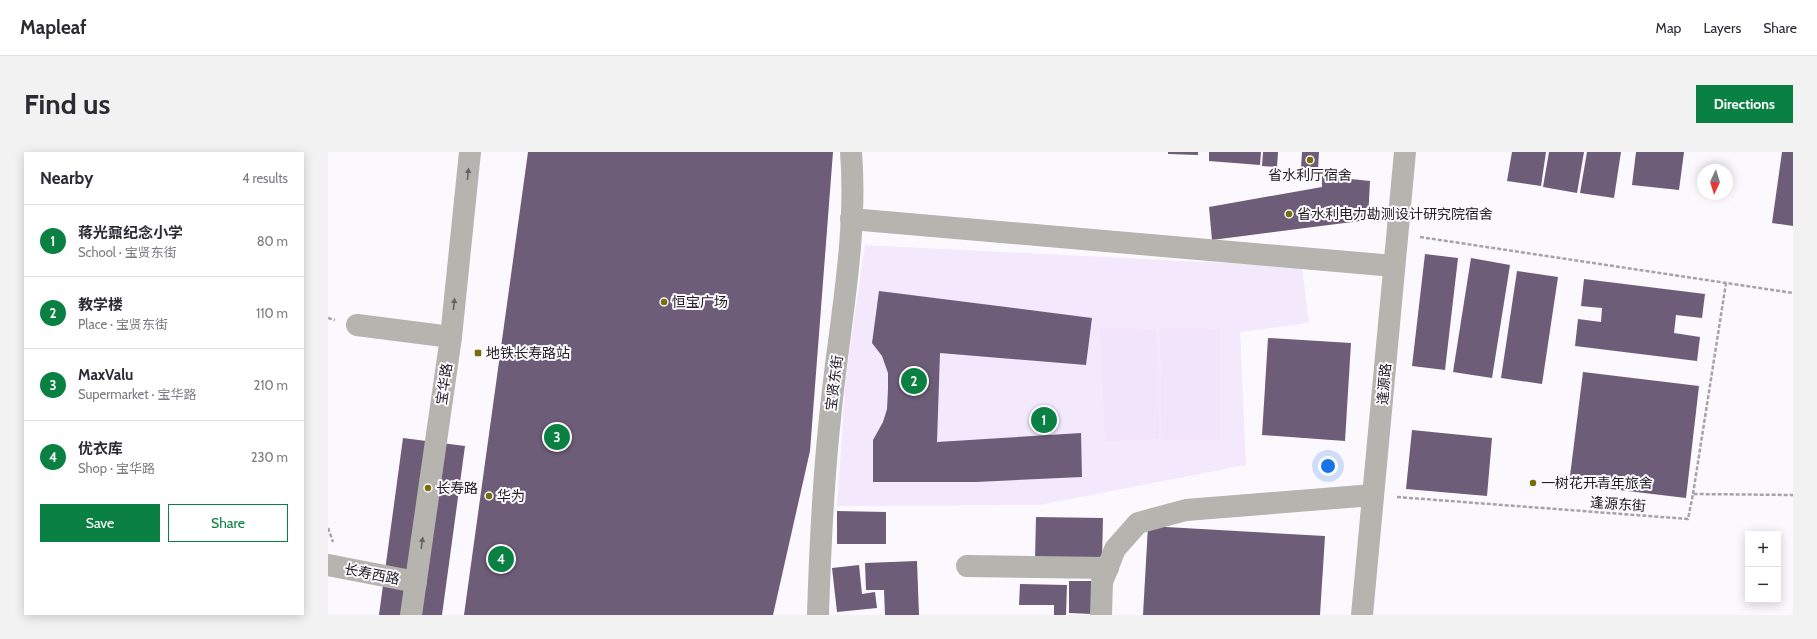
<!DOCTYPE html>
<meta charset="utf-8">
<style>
:root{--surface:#fff;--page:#f2f2f3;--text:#2b2b33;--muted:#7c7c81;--line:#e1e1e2;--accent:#0b8043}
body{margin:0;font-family:Cabin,"Noto Sans SC",sans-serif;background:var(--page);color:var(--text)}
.controls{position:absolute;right:12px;bottom:12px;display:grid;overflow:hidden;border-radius:0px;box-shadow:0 2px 10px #0003}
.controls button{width:36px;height:36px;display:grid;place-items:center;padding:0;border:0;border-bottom:1px solid var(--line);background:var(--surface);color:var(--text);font:20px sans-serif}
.compass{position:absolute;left:1369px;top:12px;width:36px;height:36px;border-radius:50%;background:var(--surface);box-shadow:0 2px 10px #0003;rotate:184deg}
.you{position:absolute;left:1000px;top:314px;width:14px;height:14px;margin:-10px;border:3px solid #fff;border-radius:50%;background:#1a73e8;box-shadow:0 0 0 6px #1a73e833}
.badge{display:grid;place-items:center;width:26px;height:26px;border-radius:50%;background:var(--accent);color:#fff;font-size:13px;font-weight:700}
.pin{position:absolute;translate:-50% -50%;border:2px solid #fff;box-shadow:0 1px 4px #0006}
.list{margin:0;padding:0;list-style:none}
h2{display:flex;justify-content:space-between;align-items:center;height:52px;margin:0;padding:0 16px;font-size:17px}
h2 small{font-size:13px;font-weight:400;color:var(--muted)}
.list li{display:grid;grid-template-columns:26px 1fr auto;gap:12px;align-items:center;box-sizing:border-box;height:72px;padding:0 16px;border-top:1px solid var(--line)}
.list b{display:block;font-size:15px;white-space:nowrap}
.list p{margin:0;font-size:13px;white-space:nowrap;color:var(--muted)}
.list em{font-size:13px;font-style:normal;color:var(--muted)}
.actions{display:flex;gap:8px;padding:12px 16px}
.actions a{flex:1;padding:9px 0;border:1px solid var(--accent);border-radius:0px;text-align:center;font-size:14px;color:var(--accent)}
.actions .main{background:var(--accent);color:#fff}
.map{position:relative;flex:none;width:1465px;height:463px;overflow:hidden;border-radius:0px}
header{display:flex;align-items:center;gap:24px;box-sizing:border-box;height:56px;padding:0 20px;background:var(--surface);border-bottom:1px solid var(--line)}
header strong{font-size:19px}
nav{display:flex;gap:22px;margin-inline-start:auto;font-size:14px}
.intro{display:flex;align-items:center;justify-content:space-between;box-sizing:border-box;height:96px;padding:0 24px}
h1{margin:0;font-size:28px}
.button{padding:10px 18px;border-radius:0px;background:var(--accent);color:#fff;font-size:14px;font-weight:700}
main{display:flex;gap:24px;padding:0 24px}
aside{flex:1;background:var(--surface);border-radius:0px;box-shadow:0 2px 10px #0003}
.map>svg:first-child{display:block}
.built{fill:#f3e8fc}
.green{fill:#f1e4fb}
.building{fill:#6e5d79}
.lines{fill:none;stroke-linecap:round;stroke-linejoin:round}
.path{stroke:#a6a3a8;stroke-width:2.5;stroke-dasharray:4 2;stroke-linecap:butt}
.minor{stroke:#b5b4ae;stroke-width:22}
.oneway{fill:#656363}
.poi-dot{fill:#766e0d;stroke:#fcf9fe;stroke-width:1.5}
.labels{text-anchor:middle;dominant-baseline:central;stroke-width:4;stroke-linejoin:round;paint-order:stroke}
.poi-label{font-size:14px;fill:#232025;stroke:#fcf9fe;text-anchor:start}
.street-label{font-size:14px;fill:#232025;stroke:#fcf9fe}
</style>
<header>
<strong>Mapleaf</strong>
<nav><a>Map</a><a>Layers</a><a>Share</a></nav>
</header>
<div class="intro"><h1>Find us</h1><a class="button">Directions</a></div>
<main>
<aside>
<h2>Nearby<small>4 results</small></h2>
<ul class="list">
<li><span class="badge">1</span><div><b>蒋光鼐纪念小学</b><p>School · 宝贤东街</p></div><em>80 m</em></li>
<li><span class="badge">2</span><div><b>教学楼</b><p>Place · 宝贤东街</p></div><em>110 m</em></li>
<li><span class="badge">3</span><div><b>MaxValu</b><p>Supermarket · 宝华路</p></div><em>210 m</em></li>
<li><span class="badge">4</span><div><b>优衣库</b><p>Shop · 宝华路</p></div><em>230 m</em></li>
</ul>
<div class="actions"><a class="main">Save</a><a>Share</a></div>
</aside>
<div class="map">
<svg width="1465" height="463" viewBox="0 0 1465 463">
<rect width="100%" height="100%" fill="#fcf9fe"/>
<polygon class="built" points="537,93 974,115 981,171 912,180 918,313 711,353 509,354 518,223"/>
<g class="green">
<polygon points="772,176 828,177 831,287 777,289"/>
<polygon points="832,176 892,177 892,288 834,288"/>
</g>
<g class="building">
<polygon points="200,0 505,0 482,299 445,463 136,463"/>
<polygon points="840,0 870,0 870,3 840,2"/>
<polygon points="881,0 933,0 932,13 881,9"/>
<polygon points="935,0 950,0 949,15 934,14"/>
<polygon points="974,0 991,0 990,17 973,16"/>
<polygon points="1184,0 1218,0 1213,34 1179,29"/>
<polygon points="1221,0 1256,0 1249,41 1215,35"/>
<polygon points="1259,0 1293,0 1286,46 1252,41"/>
<polygon points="1308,0 1356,0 1351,38 1304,33"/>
<polygon points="1454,0 1465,0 1465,74 1444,71"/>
<polygon points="994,24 1042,29 1040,68 884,88 881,55 994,35"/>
<polygon points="1097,102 1130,106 1117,218 1084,214"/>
<polygon points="1143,106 1182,113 1164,226 1125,220"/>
<polygon points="1189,119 1230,125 1214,232 1173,226"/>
<polygon points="1256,127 1377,142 1374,166 1348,163 1346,181 1372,185 1369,209 1247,194 1250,167 1273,170 1274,156 1253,154"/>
<polygon points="551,139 764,166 758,213 612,201 609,290 753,281 754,325 648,330 545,330 545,288 555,270 559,257 560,237 560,221 554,204 544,191"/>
<polygon points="940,186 1023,191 1017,289 934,283"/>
<polygon points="1255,220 1371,234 1358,346 1241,332"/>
<polygon points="1084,278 1164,286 1159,344 1078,337"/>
<polygon points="75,286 137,294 114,463 51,463"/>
<polygon points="509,359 558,360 558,392 509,392"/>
<polygon points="708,365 775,366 774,409 707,407"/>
<polygon points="820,374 997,384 992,463 815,463"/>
<polygon points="589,409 591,463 557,463 556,438 538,438 537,411"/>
<polygon points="531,413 534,442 547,440 549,456 509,460 504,416"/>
<polygon points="741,429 764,429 764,462 741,461"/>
<polygon points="692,432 739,433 738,463 726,463 726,453 691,453"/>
</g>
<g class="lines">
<g class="path">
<polyline points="1092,85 1465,141"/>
<polyline points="0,166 7,168"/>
<polyline points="1365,342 1398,131"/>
<polyline points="1069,345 1360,367 1365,342 1465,343"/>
<polyline points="0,376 5,390"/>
</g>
<g class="minor">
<polyline points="523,67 1066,114"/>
<polyline points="29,173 123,185"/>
<polyline points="0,413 88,430"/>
<polyline points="639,414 780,416"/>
<polyline points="83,463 123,185 142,0"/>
<path d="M490,463C492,397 495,331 502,266C510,179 530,88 523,0"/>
<polyline points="773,463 774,430 787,397 810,371 858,358 1045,343"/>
<polyline points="1034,463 1077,0"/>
</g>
</g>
<defs><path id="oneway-solid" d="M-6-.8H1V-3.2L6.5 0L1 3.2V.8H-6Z"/></defs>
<g class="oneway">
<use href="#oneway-solid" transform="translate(140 22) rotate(-84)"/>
<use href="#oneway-solid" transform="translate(126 152) rotate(-84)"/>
<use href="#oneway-solid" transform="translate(94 391) rotate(-82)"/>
</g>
<g class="poi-dot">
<circle cx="982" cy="8" r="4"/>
<circle cx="961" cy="62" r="4"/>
<circle cx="336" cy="150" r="4"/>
<rect x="146" y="197" width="8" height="8" rx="2"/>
<circle cx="1205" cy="331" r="4"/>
<circle cx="100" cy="336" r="4"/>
<circle cx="161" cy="344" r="4"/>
</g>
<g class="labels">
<g class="poi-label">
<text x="982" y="23" text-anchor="middle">省水利厅宿舍</text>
<text x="969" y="62">省水利电力勘测设计研究院宿舍</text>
<text x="344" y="150">恒宝广场</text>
<text x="158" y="201">地铁长寿路站</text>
<text x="1213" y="331">一树花开青年旅舍</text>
<text x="108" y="336">长寿路</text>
<text x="169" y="344">华为</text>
</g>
<g class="street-label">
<text transform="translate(506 231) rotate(-83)">宝贤东街</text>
<text transform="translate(116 232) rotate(-82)">宝华路</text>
<text transform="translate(1056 232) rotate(-85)">逢源路</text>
<text transform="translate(1290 352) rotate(4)">逢源东街</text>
<text transform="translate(44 422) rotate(11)">长寿西路</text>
</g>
</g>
</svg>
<div class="controls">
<button>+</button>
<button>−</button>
</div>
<svg class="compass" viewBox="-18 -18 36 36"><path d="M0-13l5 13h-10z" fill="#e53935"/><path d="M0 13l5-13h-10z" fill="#7c7c81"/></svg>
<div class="you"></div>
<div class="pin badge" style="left:716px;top:268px">1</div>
<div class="pin badge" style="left:586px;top:229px">2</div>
<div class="pin badge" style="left:229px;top:285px">3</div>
<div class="pin badge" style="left:173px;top:407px">4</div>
</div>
</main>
